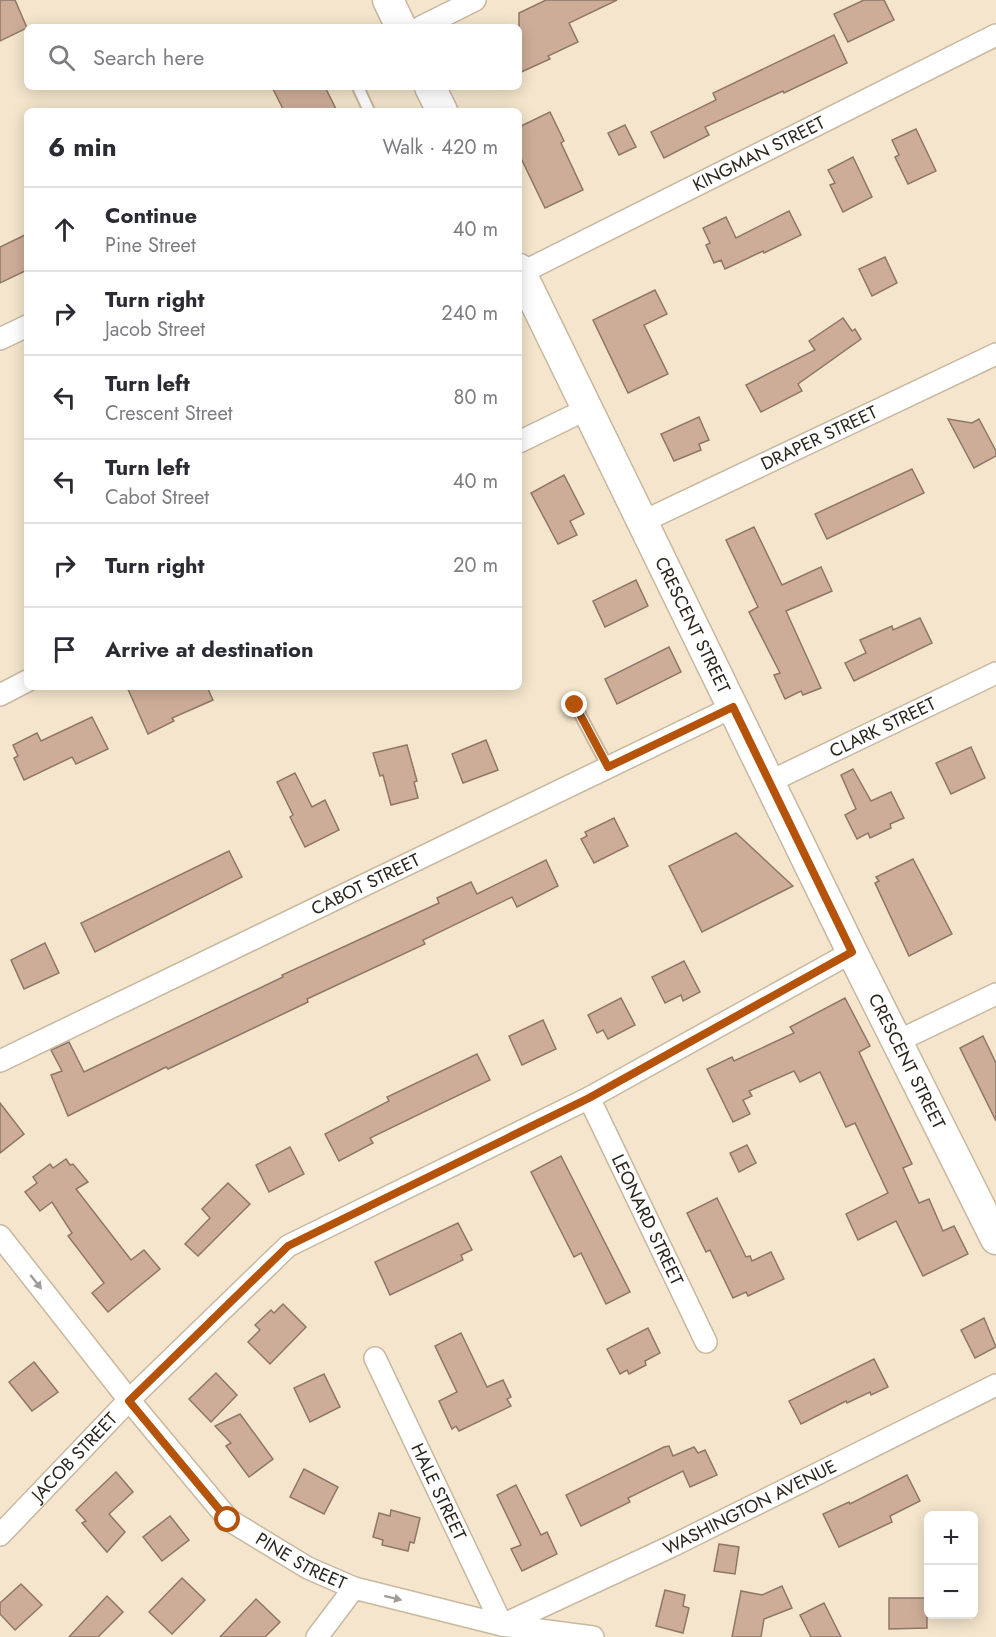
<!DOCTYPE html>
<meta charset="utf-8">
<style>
:root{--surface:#fff;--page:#f7f7f7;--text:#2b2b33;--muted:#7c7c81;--line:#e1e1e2}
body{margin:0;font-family:Jost,sans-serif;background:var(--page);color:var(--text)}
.controls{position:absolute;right:18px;bottom:18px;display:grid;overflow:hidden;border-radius:9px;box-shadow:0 3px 15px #0003}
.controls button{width:54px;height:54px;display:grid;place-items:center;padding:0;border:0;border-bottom:2px solid var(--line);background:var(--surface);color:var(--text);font:30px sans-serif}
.stop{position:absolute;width:18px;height:18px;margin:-14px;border:4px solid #b45309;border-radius:50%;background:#fff}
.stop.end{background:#b45309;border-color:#fff;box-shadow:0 2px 6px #0008}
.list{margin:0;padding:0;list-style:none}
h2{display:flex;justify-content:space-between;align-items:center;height:78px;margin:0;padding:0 24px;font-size:26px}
h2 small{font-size:20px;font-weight:400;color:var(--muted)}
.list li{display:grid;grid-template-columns:39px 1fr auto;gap:18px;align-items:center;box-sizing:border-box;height:84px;padding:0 24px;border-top:2px solid var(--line)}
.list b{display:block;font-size:22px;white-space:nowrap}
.list p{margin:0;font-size:20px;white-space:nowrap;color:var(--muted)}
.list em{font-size:20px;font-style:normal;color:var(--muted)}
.icon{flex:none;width:33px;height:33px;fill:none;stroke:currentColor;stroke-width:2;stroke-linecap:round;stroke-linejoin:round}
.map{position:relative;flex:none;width:996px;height:1637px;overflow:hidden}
.search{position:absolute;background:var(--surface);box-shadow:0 3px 15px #0003;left:24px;top:24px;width:498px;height:66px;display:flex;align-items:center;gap:15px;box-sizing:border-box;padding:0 21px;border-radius:9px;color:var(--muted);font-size:22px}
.panel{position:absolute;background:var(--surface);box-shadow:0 3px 15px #0003;left:24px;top:108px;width:498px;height:582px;border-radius:9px}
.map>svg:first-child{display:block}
.building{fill:#cead98;stroke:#8e7768;stroke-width:1.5}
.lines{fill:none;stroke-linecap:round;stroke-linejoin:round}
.service-casing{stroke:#c7b8a0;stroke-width:14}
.minor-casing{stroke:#c7b8a0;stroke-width:24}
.secondary-casing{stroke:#c7b8a0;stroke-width:33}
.service{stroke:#fff;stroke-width:10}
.minor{stroke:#fff;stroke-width:21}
.secondary{stroke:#fff;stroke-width:30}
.oneway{fill:#a09d99}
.route{stroke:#b45309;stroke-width:8}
.labels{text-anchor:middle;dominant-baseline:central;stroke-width:5;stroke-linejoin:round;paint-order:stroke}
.street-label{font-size:18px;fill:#2b251c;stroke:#fff}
</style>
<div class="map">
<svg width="996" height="1637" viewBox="0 0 996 1637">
<rect width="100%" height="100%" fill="#f4e5cc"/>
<g class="building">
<polygon points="0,0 15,0 27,28 0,41"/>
<polygon points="546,0 617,0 569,23 578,42 548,56 550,59 519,73 519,13"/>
<polygon points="864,0 884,0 894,20 848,42 834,14"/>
<polygon points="834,35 847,63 784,93 783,91 705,127 709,135 664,158 651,132 716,100 713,93"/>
<polygon points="272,87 325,87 337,111 284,111"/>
<polygon points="550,112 564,141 561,143 583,190 545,208 519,154 519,127"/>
<polygon points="625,125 636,147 619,155 608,133"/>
<polygon points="916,129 936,171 908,184 895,157 899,155 892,140"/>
<polygon points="853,157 872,197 843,212 830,185 835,183 828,170"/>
<polygon points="789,211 801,235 764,253 763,251 725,269 721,260 714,263 706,245 710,243 703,228 726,217 736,238"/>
<polygon points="27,234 27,270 0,283 0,247"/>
<polygon points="885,257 897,283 872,296 859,269"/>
<polygon points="655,290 667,314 644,325 668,374 628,393 593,320"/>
<polygon points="843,318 852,331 855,329 861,339 798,384 802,391 761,412 746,385 815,350 809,341"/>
<polygon points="699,417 709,440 699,444 701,450 674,461 661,434"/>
<polygon points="948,419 972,423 979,419 996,451 996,456 974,468"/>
<polygon points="912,469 924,493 827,539 815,514"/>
<polygon points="564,475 584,514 570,521 577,535 558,544 531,493"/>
<polygon points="754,527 782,585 821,567 832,591 786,611 821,688 803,695 801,691 785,699 774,675 780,673 749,612 758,607 726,540"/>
<polygon points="636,580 648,606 605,627 593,601"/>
<polygon points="920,618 932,643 854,681 845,663 866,653 860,640 892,626 893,630"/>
<polygon points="669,647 681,672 617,704 605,679"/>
<polygon points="127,687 207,687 213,700 172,718 174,721 148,734"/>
<polygon points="92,717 108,749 76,764 72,757 24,780 14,758 18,756 13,745 37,733 41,741"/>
<polygon points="486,740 498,770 463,783 452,754"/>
<polygon points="407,745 417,781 414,782 418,798 391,805 383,775 380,776 373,753"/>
<polygon points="971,747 985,778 951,794 936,763"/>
<polygon points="853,769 871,801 891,792 904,818 890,824 891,828 870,838 868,833 857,839 845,815 856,809 841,775"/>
<polygon points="295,773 312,807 325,800 339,830 305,847 290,817 293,815 277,782"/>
<polygon points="614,818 628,846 594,863 581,839 587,836 585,832"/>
<polygon points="736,833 793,886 702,932 669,866"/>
<polygon points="229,851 242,877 95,952 81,923"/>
<polygon points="913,859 952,934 909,956 875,883 879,881 876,877"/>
<polygon points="546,860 558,886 517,907 512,897 423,940 425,944 307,999 308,1002 168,1069 166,1067 68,1116 51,1075 62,1071 51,1050 69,1042 84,1072 283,977 282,975 439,903 437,898 471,882 477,894"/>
<polygon points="45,943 59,973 24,989 11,960"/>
<polygon points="684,961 700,992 683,1001 681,995 665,1003 652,977"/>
<polygon points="621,998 635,1025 608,1039 603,1030 597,1033 588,1015"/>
<polygon points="845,998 870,1046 859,1052 912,1164 903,1168 919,1203 929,1199 943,1231 954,1226 968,1254 923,1276 896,1221 858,1240 846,1214 888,1193 855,1123 846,1127 820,1072 800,1082 794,1071 749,1091 752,1096 743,1100 750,1114 733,1122 707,1069 732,1057 734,1061 794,1033 790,1027"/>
<polygon points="543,1020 556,1049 522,1065 509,1036"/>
<polygon points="983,1036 996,1063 996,1121 960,1048"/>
<polygon points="477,1054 490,1080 370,1138 373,1143 339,1161 325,1134 389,1101 387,1097"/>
<polygon points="0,1103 24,1134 0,1153"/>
<polygon points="747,1145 756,1163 739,1172 730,1153"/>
<polygon points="290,1147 304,1174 269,1192 256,1165"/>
<polygon points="561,1156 630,1292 606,1304 581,1253 574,1257 531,1172"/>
<polygon points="66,1159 70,1165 73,1164 88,1182 76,1189 131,1260 144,1250 160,1269 108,1312 92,1293 104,1283 68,1236 72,1233 52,1202 40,1211 25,1192 37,1183 33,1177 50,1164 53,1168"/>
<polygon points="228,1183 250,1204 198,1256 185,1244 210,1218 202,1209"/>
<polygon points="717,1198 746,1257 750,1256 752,1261 771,1252 784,1279 748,1296 746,1292 733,1298 710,1250 706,1252 687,1213"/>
<polygon points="458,1223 472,1250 461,1255 463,1260 390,1295 375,1262"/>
<polygon points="283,1304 306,1327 270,1364 248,1342 260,1330 255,1325 271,1310 274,1313"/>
<polygon points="984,1318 996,1347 975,1358 961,1330"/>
<polygon points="648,1328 660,1353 645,1361 646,1365 629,1374 627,1370 620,1374 607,1349"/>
<polygon points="461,1333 487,1387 503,1380 511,1397 507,1399 511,1406 459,1431 456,1426 452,1429 439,1401 457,1392 435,1346"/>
<polygon points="874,1359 888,1387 871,1395 870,1392 847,1403 846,1401 801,1424 789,1401"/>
<polygon points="34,1362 58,1392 32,1411 9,1382"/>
<polygon points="216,1373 237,1395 211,1422 189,1399"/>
<polygon points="324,1374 340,1407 310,1422 294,1388"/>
<polygon points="240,1414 273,1459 249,1477 226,1446 231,1443 215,1426"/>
<polygon points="669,1446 673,1456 694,1447 698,1453 705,1450 717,1475 690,1487 683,1471 628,1498 630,1502 581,1526 566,1495 664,1447"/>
<polygon points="304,1469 338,1487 324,1514 290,1497"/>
<polygon points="116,1472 133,1492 109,1514 125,1532 107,1552 82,1523 86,1521 76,1510"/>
<polygon points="907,1475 920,1501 890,1516 892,1522 839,1547 823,1514 849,1502 850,1504"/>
<polygon points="516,1485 541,1535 547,1532 557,1554 522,1571 511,1549 521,1545 497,1495"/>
<polygon points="391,1510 420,1518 414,1543 410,1542 408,1551 382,1545 383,1540 373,1537 379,1513 390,1516"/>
<polygon points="170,1516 189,1540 162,1561 143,1537"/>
<polygon points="719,1544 739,1547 735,1574 714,1571"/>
<polygon points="182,1578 205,1600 172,1634 149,1612"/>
<polygon points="21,1584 42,1605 15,1630 0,1614 0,1603"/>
<polygon points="782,1586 792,1608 764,1619 761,1637 732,1637 741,1591 762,1595"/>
<polygon points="665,1590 685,1595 683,1606 689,1608 683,1633 656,1626"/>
<polygon points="107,1596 123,1612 98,1637 69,1637"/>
<polygon points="889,1598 927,1598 927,1628 889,1629"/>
<polygon points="256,1599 280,1622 265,1637 220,1637"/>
<polygon points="824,1603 841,1637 811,1637 800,1615"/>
</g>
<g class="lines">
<defs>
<g id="service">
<polyline points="358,87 369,111"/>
<polyline points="575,705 608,767"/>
</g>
<g id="minor">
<polyline points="421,27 475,0"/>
<path id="s1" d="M521,273L996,35"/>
<polyline points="0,339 27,326"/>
<polyline points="519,442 587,409"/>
<path id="s2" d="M642,522L996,354"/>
<polyline points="0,695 27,681"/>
<path id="s3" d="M769,782L996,673"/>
<polyline points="896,1042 996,994"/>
<path id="s4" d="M0,1061L733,707"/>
<path id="s5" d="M589,1098L706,1342"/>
<path id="s6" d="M0,1236L129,1400L229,1520L308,1568L354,1588L502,1625L593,1637"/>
<path id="s7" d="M375,1358L502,1625L672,1546L996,1385"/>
<path id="s8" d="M0,1535L129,1400L288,1246L589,1098L852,952"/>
<polyline points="317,1637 354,1588"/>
</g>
<g id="secondary">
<polyline points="388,0 401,27"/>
<polyline points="430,87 442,111"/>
<path id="s9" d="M519,269L852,952L996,1239"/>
</g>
</defs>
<use href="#service" class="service-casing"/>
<use href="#minor" class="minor-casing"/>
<use href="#secondary" class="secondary-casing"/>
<use href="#service" class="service"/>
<use href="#minor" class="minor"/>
<use href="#secondary" class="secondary"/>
</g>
<defs><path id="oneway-solid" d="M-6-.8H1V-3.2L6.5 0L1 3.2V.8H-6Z" transform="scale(1.5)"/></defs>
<g class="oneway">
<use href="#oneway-solid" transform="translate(36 1282) rotate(52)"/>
<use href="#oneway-solid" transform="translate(393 1598) rotate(14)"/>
</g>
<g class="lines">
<polyline class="route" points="228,1520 129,1401 288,1246 589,1098 852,952 733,707 608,767 575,705"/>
</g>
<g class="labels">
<g class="street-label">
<text stroke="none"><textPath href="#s1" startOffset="266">KINGMAN STREET</textPath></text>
<text stroke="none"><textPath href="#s2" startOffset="196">DRAPER STREET</textPath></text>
<text stroke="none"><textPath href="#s9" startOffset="396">CRESCENT STREET</textPath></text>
<text stroke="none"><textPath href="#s3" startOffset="126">CLARK STREET</textPath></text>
<text stroke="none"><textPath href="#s4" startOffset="406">CABOT STREET</textPath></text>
<text stroke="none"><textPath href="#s9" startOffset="882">CRESCENT STREET</textPath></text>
<text stroke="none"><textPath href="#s5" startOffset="135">LEONARD STREET</textPath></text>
<text stroke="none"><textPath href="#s8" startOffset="108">JACOB STREET</textPath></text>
<text stroke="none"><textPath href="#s7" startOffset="148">HALE STREET</textPath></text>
<text stroke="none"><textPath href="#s7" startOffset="570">WASHINGTON AVENUE</textPath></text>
<text stroke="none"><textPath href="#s6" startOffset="448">PINE STREET</textPath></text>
</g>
</g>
</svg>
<div class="controls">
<button>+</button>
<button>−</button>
</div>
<div class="stop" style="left:228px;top:1520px"></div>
<div class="stop end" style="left:575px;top:705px"></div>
<div class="search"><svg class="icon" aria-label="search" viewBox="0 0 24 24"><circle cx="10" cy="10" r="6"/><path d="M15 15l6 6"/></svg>Search here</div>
<section class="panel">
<h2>6 min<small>Walk · 420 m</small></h2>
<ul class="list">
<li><svg class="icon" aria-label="ahead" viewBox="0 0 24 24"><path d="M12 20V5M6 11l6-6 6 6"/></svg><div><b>Continue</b><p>Pine Street</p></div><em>40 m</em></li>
<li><svg class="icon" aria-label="right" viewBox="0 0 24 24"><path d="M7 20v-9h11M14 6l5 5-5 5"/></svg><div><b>Turn right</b><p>Jacob Street</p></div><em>240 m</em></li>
<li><svg class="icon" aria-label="left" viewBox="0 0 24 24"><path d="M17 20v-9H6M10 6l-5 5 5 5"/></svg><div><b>Turn left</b><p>Crescent Street</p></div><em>80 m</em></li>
<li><svg class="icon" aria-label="left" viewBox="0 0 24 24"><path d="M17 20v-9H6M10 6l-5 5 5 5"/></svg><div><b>Turn left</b><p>Cabot Street</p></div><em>40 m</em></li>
<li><svg class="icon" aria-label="right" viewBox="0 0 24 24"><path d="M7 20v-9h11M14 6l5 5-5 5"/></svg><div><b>Turn right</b></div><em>20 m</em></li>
<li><svg class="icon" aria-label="arrive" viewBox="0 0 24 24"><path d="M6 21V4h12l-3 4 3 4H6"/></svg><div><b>Arrive at destination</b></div></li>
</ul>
</section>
</div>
